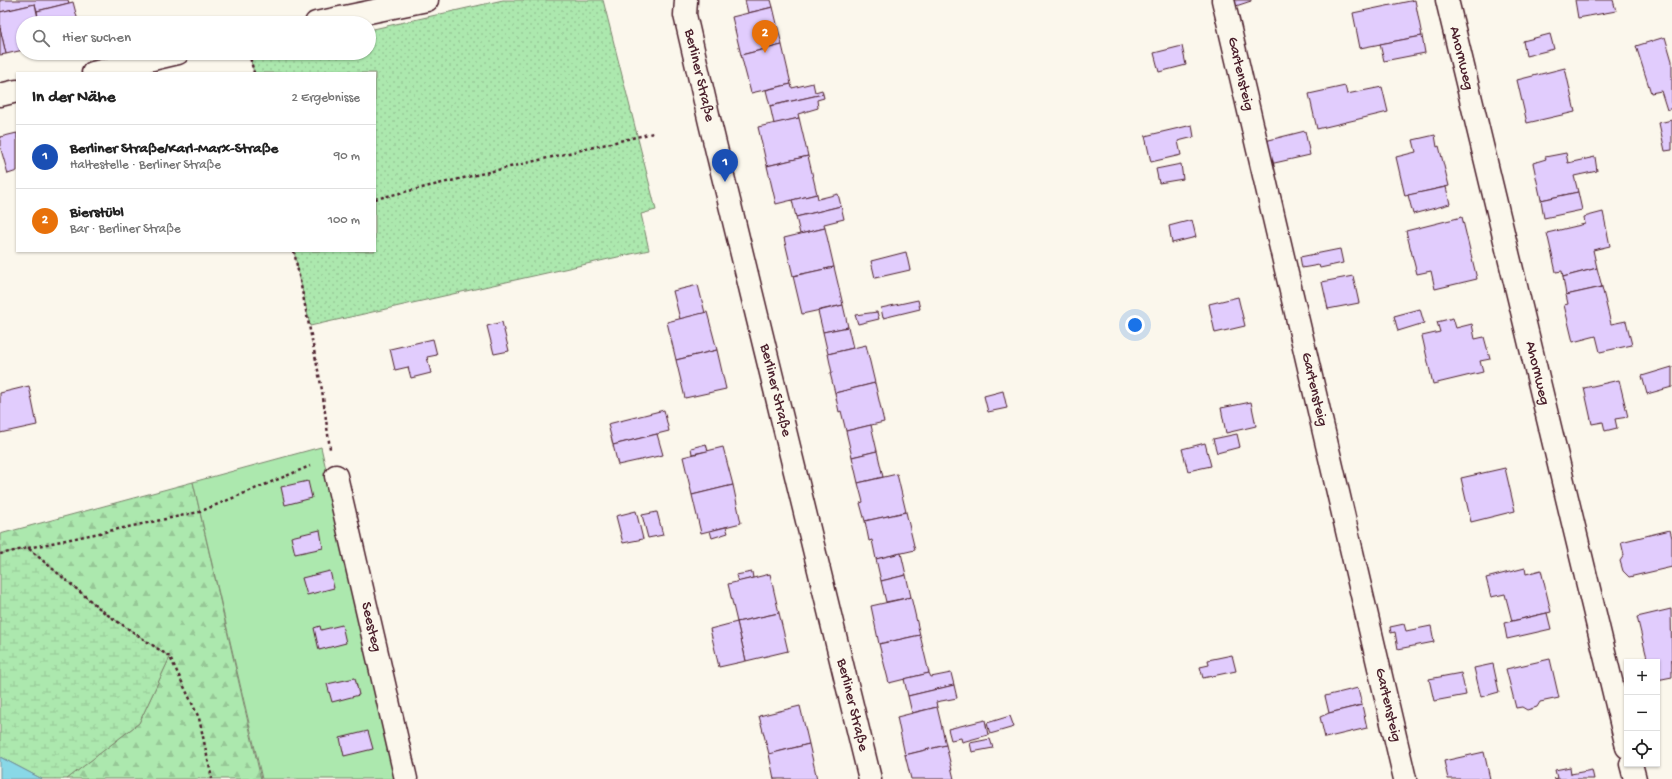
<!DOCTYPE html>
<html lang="de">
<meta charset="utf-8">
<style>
:root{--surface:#fff;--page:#f2f2f2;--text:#222;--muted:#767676;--line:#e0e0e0;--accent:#1f6fb2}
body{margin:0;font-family:"Gochi Hand",sans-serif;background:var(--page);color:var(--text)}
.controls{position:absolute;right:12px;bottom:12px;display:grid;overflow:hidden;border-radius:0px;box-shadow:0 1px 3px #0004}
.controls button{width:36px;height:36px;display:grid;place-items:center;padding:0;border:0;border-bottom:1px solid var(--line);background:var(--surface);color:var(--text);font:20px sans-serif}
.you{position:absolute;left:1135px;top:325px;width:14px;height:14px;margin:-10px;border:3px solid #fff;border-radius:50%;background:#1a73e8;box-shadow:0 0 0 6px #1a73e833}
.badge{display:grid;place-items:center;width:26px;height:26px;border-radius:50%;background:var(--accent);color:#fff;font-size:13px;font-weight:700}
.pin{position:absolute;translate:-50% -33px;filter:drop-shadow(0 1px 2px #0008)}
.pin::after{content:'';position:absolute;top:21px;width:14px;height:12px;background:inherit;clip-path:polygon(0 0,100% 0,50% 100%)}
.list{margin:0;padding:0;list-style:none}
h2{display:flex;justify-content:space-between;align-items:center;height:52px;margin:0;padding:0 16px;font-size:17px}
h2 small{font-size:13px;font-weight:400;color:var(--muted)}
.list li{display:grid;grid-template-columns:26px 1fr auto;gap:12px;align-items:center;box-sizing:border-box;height:64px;padding:0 16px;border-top:1px solid var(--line)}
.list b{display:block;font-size:15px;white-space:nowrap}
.list p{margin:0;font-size:13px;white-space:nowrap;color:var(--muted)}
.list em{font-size:13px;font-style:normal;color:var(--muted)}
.icon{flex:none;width:22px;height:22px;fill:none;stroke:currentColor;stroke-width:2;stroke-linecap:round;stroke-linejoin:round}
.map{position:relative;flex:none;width:1672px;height:779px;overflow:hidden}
.search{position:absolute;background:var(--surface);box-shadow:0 1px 3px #0004;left:16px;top:16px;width:360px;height:44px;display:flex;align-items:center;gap:10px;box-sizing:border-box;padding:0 14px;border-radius:22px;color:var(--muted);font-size:15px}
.panel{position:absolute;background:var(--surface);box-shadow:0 1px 3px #0004;left:16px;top:72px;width:360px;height:180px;border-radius:0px}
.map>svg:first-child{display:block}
.grass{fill:url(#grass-dots);stroke:#7b846c}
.forest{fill:url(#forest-firs);stroke:#7b846c}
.wetland{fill:url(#wetland-marsh);stroke:#7b846c}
.park{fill:#ace8ae;stroke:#7b846c}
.water{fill:#89d8e7;stroke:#708e9c}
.building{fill:#e1ccfd;stroke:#4a1f2b}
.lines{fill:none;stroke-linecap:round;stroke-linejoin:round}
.minor-casing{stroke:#4a1f2b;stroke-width:25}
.path{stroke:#4a1f2b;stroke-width:2.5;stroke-dasharray:3 3;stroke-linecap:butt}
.minor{stroke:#fbf7ec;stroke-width:22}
.labels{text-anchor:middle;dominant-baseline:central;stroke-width:3;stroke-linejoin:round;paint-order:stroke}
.street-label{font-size:15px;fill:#4a1f2b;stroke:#fbf7ec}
</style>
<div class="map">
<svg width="1672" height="779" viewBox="0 0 1672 779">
<defs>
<pattern id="grass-dots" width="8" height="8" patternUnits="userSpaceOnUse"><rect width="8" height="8" fill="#ace8ae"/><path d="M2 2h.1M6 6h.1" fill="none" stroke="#96c796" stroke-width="1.8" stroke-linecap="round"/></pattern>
<pattern id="forest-firs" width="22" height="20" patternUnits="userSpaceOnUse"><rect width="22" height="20" fill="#ace8ae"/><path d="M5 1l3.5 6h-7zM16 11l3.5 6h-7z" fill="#96c796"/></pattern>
<pattern id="wetland-marsh" width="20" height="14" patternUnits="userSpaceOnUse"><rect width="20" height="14" fill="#ace8ae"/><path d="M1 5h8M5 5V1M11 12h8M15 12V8" fill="none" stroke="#96c796"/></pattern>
</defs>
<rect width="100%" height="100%" fill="#fbf7ec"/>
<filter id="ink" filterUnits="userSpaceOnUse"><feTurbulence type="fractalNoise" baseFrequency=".025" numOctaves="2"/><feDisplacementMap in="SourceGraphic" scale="8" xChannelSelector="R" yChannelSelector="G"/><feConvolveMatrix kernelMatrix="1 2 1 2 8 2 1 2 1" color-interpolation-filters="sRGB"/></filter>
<g filter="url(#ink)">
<polygon class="grass" points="503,0 603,0 656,210 641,214 649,250 310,326 294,251 375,251 375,73 254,73 250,57 267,53 369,53 369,30"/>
<polygon class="forest" points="193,482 261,779 67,779 139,723 170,657 105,613 0,554 0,534"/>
<polygon class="wetland" points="28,548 105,613 170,657 139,723 67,779 42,779 0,757 0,554"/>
<polygon class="park" points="321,447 395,779 262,779 193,482"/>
<polygon class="water" points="0,757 42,779 0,779"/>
<g class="building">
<polygon points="0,0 68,0 69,3 37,11 35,4 0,12"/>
<polygon points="745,0 771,0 773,7 748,13"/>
<polygon points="1234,0 1251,0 1251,1 1236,6"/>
<polygon points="1415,0 1422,36 1360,48 1353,13"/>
<polygon points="1575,0 1613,0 1616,11 1578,18"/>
<polygon points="73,2 78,21 68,23 39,23 37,11"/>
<polygon points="35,4 39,23 23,23 23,50 6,54 0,28 0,12"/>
<polygon points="773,7 782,45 741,55 732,17"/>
<polygon points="0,28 6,54 0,55"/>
<polygon points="1550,34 1554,49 1526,56 1523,41"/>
<polygon points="1422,36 1425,53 1384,61 1380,44"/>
<polygon points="1665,37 1672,61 1672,108 1667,110 1661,91 1651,93 1636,46"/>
<polygon points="782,45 791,84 751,93 741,55"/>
<polygon points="1182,46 1186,65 1159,72 1154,53"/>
<polygon points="1565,68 1575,112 1527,123 1517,80"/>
<polygon points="813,83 815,92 822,90 823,94 770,106 766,90 791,84 792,88"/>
<polygon points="1345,86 1347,94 1382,87 1388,112 1317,129 1309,94"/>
<polygon points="823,94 824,98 817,100 818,108 798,114 799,118 774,124 770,106"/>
<polygon points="799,118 808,156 767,166 758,127"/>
<polygon points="1672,120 1672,150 1665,151 1659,123"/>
<polygon points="1192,125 1194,137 1178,141 1181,155 1151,162 1145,136"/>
<polygon points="1305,131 1310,155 1270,164 1265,141"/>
<polygon points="17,133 17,171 8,174 0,146 0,137"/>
<polygon points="1435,135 1437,147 1439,146 1449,186 1405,196 1396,157 1416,152 1413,140"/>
<polygon points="1566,153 1568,163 1595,157 1597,171 1574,176 1578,192 1541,200 1533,163 1546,159 1545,157"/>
<polygon points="808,156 817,194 776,204 767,166"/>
<polygon points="1181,164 1183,179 1159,183 1156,169"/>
<polygon points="1446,187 1450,204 1413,214 1408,195"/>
<polygon points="1578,192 1582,210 1544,218 1541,200"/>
<polygon points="817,194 818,199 838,194 841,206 796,217 792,200"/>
<polygon points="841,206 844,219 824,224 825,228 800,234 796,217"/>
<polygon points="1603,212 1610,246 1593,250 1597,268 1563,277 1562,271 1556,272 1547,233 1585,224 1584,217"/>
<polygon points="1462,217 1477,279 1435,289 1431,271 1417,274 1406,231"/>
<polygon points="1192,220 1196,237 1172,243 1169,226"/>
<polygon points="825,228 834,267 793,276 784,238"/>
<polygon points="1340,249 1343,263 1320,268 1319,265 1302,268 1300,257"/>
<polygon points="906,252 910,270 875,278 871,261"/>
<polygon points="834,267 843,305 802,314 793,276"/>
<polygon points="1597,268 1602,287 1566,295 1563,277"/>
<polygon points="1353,276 1359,303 1328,309 1322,282"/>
<polygon points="698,285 705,313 680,319 673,291"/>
<polygon points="1602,287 1611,324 1626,321 1632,345 1600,352 1596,336 1573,342 1564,305 1568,304 1566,295"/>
<polygon points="1238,297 1245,326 1215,333 1209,304"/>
<polygon points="918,300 920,309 883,318 881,308"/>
<polygon points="843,305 848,327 823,332 818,311"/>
<polygon points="1420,309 1424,323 1398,331 1394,316"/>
<polygon points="707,312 717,350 676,360 667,322"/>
<polygon points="877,312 879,319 858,324 855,315"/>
<polygon points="1453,318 1456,328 1472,324 1475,339 1484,337 1490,359 1480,361 1483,372 1433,384 1422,336 1440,332 1437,322"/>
<polygon points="502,322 509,351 494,354 487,326"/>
<polygon points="848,327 853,348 828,354 823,332"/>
<polygon points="433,339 437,355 427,357 431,373 411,378 408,367 395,370 390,349"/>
<polygon points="866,345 875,383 835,393 830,373 832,373 828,354"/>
<polygon points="717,350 726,389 685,398 676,360"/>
<polygon points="1672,367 1672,387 1647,394 1642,376"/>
<polygon points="1619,380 1628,417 1615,419 1617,428 1605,431 1603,422 1592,424 1584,388"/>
<polygon points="875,383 884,422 846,431 841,411 839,412 835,393"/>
<polygon points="29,386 37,425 0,433 0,393"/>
<polygon points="1003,391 1007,408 988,412 984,396"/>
<polygon points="1251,402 1256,426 1226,433 1221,408"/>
<polygon points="664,410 669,431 613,445 608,424"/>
<polygon points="871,425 877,451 852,457 846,431"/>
<polygon points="657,434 663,455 618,465 613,445"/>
<polygon points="1237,434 1240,447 1217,453 1213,439"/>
<polygon points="1205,443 1211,466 1188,471 1182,449"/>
<polygon points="706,444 708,451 692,454 691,448"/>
<polygon points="723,447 733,485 692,495 683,457"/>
<polygon points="877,451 883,477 858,483 852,457"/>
<polygon points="1505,468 1515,511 1471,522 1461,478"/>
<polygon points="897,474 906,512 865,521 860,503 863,502 858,483"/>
<polygon points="308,481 312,498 285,505 281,487"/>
<polygon points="733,485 741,523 701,533 692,495"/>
<polygon points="636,511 643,539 623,543 616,516"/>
<polygon points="657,512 663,535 648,538 642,515"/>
<polygon points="906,512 915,550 876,559 872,540 869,541 865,521"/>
<polygon points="726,527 728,533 712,538 710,531"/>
<polygon points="320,530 323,548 295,554 291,537"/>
<polygon points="1670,530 1672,538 1672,567 1629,577 1623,571 1620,561 1624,555 1621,542"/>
<polygon points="901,553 906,575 881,581 876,559"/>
<polygon points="1525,568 1526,574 1541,570 1551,612 1512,621 1505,594 1491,597 1486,578"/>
<polygon points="330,571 334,588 307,595 302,578"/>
<polygon points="752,572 753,578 738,582 736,575"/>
<polygon points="770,574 779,613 737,622 728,584"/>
<polygon points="906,575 911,597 886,602 881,581"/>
<polygon points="911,597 920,635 879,644 871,606"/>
<polygon points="1671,609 1672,677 1657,680 1657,662 1648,662 1637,617"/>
<polygon points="779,613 788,651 746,661 737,622"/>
<polygon points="1547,613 1551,629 1507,639 1504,623"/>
<polygon points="737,622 746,661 719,667 710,629"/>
<polygon points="1404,624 1406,631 1431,626 1434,642 1398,649 1395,632 1391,633 1390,627"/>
<polygon points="342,625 346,643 319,650 314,628 320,626 321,630"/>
<polygon points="920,635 929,673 889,683 879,644"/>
<polygon points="1232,655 1236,671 1203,678 1200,667 1209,665 1208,660"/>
<polygon points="1550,659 1559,698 1540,702 1537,707 1527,710 1522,707 1516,708 1506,669"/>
<polygon points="1493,664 1499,692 1481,697 1474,668"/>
<polygon points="929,673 931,677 951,673 954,685 908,696 904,679"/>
<polygon points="1461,673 1466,695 1434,701 1429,679"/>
<polygon points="355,678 359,695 332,702 327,684"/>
<polygon points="954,685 957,698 936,702 937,707 912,713 908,696"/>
<polygon points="1358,688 1362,705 1329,713 1325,696"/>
<polygon points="1362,705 1367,728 1325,738 1320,717 1329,713"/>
<polygon points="800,706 809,744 769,754 759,716"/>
<polygon points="937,707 946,745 905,755 897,717"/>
<polygon points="1010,716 1014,727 990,734 987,723"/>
<polygon points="985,720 988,735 962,742 961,738 951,740 948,729"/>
<polygon points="368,731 373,749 344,756 340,738"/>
<polygon points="990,739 993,748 972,752 970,743"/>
<polygon points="809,744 817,779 774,779 769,754"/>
<polygon points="946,745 954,779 911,779 905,755"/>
<polygon points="1484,752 1490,779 1448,779 1444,761"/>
<polygon points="1570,767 1571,774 1592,770 1594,779 1553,779 1557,778 1555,770"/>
</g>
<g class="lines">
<defs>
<g id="minor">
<path id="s1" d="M686,0L685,15L710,123L870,779"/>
<path id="s2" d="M1223,0L1405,779"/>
<path id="s3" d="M1447,0L1627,747"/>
<polyline points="316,23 427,0"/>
<polyline points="93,73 178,53"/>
<polyline points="0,95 17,91"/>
<path id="s4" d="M336,476L406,779"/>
<polyline points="1631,764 1635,779"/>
</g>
</defs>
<use href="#minor" class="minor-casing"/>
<g class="path">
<polyline points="249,53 254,73"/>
<polyline points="375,199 653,133"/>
<polyline points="294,251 322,390 330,449"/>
<polyline points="28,548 199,512 310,466"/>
<polyline points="0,554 28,548 105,613 170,657 199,718 212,779"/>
</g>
<use href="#minor" class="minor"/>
</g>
</g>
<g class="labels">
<g class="street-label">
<text stroke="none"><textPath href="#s3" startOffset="60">Ahornweg</textPath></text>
<text stroke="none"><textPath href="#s2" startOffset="76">Gartensteig</textPath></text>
<text stroke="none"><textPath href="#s1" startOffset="77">Berliner Straße</textPath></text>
<text stroke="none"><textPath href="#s3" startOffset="384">Ahornweg</textPath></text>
<text stroke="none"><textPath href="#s1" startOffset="401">Berliner Straße</textPath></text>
<text stroke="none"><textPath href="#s2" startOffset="400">Gartensteig</textPath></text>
<text stroke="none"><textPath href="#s4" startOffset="155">Seesteg</textPath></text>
<text stroke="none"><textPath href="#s1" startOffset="725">Berliner Straße</textPath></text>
<text stroke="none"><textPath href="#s2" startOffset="724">Gartensteig</textPath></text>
</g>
</g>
</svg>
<div class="controls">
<button>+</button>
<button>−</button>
<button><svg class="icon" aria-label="locate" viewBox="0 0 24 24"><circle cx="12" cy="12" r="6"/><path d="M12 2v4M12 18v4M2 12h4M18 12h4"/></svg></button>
</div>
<div class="you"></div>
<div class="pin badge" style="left:725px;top:182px;background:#1a4fb4">1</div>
<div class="pin badge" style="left:765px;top:53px;background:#e8710a">2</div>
<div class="search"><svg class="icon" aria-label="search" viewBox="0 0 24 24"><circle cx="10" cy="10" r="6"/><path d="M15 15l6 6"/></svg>Hier suchen</div>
<section class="panel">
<h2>In der Nähe<small>2 Ergebnisse</small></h2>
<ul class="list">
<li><span class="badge" style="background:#1a4fb4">1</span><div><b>Berliner Straße/Karl-Marx-Straße</b><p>Haltestelle · Berliner Straße</p></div><em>90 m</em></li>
<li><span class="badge" style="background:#e8710a">2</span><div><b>Bierstübl</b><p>Bar · Berliner Straße</p></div><em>100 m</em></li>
</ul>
</section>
</div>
